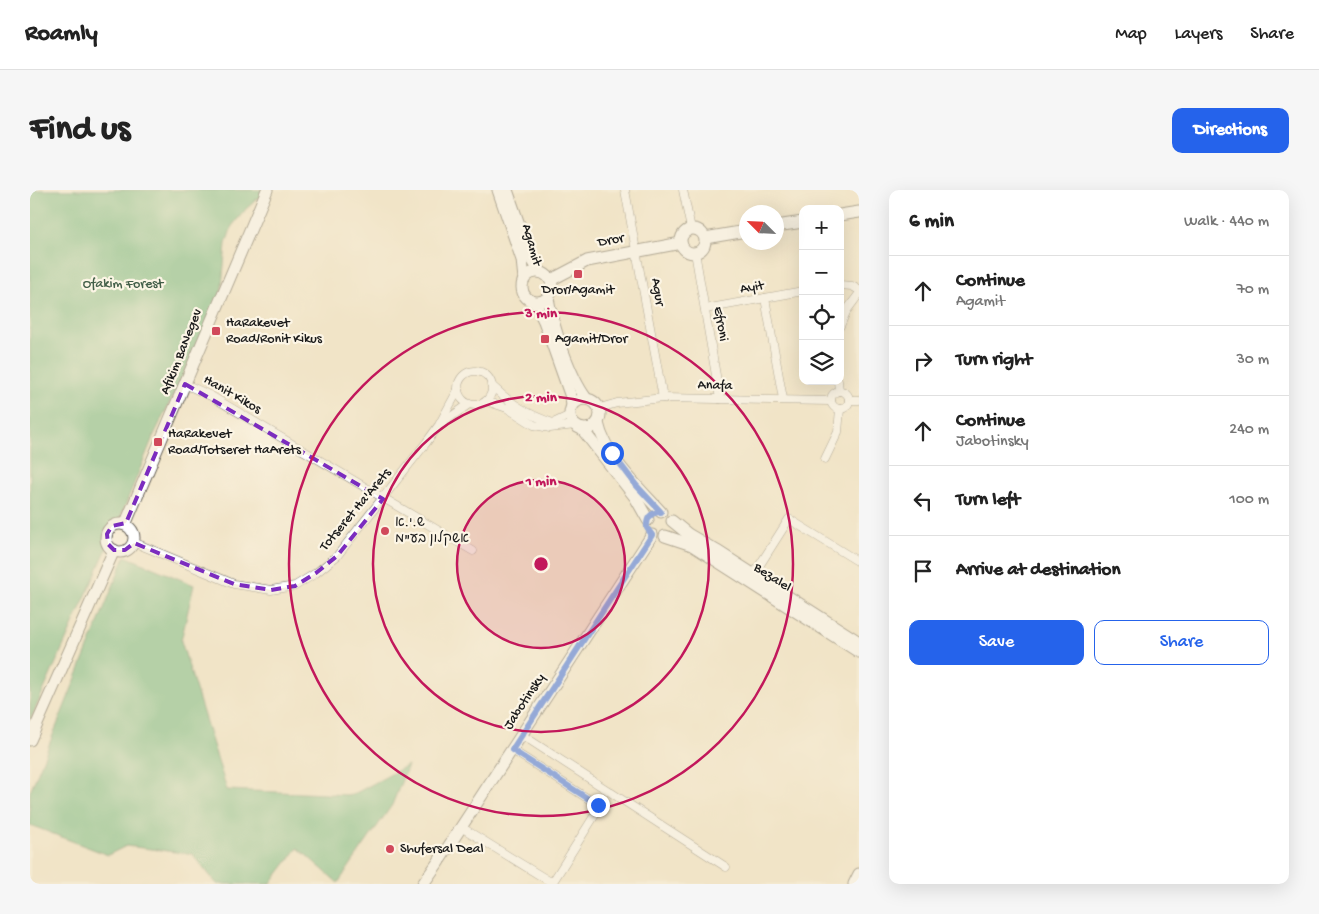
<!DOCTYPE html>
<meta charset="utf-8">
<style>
:root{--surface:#fff;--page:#f6f6f6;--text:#222;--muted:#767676;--line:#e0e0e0;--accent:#2563eb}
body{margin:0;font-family:"Gochi Hand","Playpen Sans Hebrew",sans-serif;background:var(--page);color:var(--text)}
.controls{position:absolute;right:15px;top:15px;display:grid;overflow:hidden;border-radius:10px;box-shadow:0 5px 20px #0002}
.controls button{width:45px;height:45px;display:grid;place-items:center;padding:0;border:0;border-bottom:1px solid var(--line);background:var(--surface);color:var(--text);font:25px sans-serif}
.compass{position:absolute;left:709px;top:15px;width:45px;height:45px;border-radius:50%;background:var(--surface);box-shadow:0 5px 20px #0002;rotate:294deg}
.stop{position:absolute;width:15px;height:15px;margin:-11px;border:4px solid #2563eb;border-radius:50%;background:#fff}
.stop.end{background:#2563eb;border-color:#fff;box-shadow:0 1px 5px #0008}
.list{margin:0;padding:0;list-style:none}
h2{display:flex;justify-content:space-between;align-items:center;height:65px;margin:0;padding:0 20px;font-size:21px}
h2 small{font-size:16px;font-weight:400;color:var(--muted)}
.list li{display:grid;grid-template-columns:32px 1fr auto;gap:15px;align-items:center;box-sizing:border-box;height:70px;padding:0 20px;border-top:1px solid var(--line)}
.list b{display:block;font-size:19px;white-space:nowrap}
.list p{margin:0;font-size:16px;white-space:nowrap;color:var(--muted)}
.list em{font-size:16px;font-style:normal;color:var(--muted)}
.actions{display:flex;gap:10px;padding:15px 20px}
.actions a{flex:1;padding:11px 0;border:1px solid var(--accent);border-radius:10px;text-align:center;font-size:18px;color:var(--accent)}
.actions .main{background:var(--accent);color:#fff}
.icon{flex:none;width:28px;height:28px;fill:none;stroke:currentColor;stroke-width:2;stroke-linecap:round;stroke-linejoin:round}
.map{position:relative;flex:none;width:829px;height:694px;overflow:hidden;border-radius:10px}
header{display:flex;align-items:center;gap:30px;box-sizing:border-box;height:70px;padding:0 25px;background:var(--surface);border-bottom:1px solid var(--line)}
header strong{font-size:24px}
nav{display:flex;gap:28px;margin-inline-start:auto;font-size:18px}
.intro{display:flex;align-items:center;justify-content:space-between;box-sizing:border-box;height:120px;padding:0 30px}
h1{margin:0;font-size:35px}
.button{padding:12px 22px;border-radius:10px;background:var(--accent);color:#fff;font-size:18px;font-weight:700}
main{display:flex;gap:30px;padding:0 30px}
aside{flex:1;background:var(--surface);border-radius:10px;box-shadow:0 5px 20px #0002}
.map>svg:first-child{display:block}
.forest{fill:#6eb981;stroke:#456a4e}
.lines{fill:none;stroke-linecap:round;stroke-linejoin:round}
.street-casing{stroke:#676258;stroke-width:9}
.secondary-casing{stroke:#676258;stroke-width:13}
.street{stroke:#fff;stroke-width:8}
.secondary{stroke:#fff;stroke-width:11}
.route{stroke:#2563eb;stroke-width:6}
.marked{fill:none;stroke:#7b2cbf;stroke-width:4;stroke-dasharray:10 6;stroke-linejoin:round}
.ring{fill:none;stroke:#c2185b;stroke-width:2.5}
.poi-dot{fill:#d1495b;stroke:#fcf5e5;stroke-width:2}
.labels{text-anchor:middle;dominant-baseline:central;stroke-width:4.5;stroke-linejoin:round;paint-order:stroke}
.street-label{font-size:14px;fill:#1c1c1c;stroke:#fcf5e5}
.park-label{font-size:14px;fill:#425e48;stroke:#fcf5e5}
.poi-label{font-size:14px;fill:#1c1c1c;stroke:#fcf5e5;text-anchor:start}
.centre{fill:#c2185b;stroke:#fcf5e5;stroke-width:2.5}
.ring-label{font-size:15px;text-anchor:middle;font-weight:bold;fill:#c2185b;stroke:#fcf5e5;stroke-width:4.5;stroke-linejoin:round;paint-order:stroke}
</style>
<header>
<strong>Roamly</strong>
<nav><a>Map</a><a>Layers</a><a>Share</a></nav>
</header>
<div class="intro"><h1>Find us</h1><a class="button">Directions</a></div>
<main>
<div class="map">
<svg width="829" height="694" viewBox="0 0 829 694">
<rect width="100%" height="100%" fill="#fcf5e5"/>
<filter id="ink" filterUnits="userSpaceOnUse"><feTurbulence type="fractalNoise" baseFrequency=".02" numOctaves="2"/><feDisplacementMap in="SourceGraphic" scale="10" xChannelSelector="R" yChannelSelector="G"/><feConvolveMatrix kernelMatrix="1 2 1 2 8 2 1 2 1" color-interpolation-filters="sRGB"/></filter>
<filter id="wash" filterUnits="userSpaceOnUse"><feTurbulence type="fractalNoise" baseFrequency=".0096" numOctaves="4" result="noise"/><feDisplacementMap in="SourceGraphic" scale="20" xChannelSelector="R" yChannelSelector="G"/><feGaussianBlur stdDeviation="1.12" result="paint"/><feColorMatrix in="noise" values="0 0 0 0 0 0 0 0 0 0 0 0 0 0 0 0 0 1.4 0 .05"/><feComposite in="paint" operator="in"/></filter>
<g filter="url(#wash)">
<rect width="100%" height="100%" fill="#f1e4c7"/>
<g class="forest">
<polygon points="0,0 237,0 216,19 202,36 196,54 191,107 123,247 86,338 0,531"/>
<polygon points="95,366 164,395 151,451 197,600 322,605 378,575 362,615 308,693 268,658 240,694 187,694 162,664 96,656 78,665 0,635 0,602"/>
</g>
</g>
<g filter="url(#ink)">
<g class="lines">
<defs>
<g id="street">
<polyline points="595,0 633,208"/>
<polyline points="653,0 661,39"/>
<polyline points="665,62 690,209"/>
<polyline points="810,95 822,96 829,100"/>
<polyline points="735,108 753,209"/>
<polyline points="675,119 773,101"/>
<polyline points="810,136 817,120 829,104"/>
<circle cx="445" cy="198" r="17"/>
<polyline points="808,191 809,201"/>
<polyline points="155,194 181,206 443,361"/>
<path d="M461,195C480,213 498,225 523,233L540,225"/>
<circle cx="810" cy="210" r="9"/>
<polyline points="819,210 829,210"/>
<polyline points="456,211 477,218 504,235 520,238 545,235"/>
<polyline points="570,218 587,213 633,208 801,211"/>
<polyline points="411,234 439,214"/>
<polyline points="795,269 808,242 810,219"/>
<polyline points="103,352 204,394 241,400 265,396 286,383 307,366 396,253 409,235 428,200"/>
<polyline points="724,384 759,329 829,372"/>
<polyline points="492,545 696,677"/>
<polyline points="431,637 519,691 524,690 568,620 568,615 482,560"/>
</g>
<g id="secondary">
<polyline points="468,0 492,70 494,89"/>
<polyline points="477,0 500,66 510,82"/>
<polyline points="810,25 829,22"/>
<polyline points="746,36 773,32"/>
<circle cx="663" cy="51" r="12"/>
<polyline points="675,48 716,41"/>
<circle cx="507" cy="97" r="15"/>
<polyline points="521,90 557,71 651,53"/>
<path d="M518,108C522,134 540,187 556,208"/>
<polyline points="505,113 514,131 541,207 542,216"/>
<circle cx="555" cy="224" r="15"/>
<path d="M568,233C575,266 608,297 631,322"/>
<polyline points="552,239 605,307 618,330"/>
<polyline points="642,331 658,344 687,361 829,452"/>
<circle cx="90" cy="348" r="14"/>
<polyline points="95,335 237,0"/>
<polyline points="635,346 662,355 829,462"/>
<polyline points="0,550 84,360"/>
<polyline points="393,694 407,674 622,345"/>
<polyline points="824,694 829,684"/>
</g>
</defs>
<use href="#street" class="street-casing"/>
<use href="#secondary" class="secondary-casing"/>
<use href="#street" class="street"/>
<use href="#secondary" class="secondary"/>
</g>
</g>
<g class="lines" filter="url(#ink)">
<path class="route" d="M568,615L482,560L622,345L617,338C616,328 621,322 631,322L606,295L582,263"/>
</g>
<path d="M0 0H829V694H0ZM155,194L353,309L307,366L286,383L265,396L241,400L204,394L104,353L95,360H84L78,354L77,344L82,336L96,333Z" fill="#f1e4c7" fill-opacity=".55" fill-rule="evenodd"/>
<path class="marked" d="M155,194L353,309L307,366L286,383L265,396L241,400L204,394L104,353L95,360H84L78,354L77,344L82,336L96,333Z"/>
<circle cx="511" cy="374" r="84" fill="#c2185b" fill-opacity=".12"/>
<g class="ring">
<circle cx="511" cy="374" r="84"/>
<circle cx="511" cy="374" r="168"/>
<circle cx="511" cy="374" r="252"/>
</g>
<g class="poi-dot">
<rect x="543" y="79" width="10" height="10" rx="2.5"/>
<rect x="181" y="136" width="10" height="10" rx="2.5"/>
<rect x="510" y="144" width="10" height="10" rx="2.5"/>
<rect x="123" y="247" width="10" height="10" rx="2.5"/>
<circle cx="355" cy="341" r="5"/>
<circle cx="360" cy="659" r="5"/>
</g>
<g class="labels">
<g class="street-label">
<text transform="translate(581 51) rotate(-11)">Dror</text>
<text transform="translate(501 55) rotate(74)">Agamit</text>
<text transform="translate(722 98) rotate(-10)">Ayit</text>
<text transform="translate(627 102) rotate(80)">Agur</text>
<text transform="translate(690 134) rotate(80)">Efroni</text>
<text transform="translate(152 162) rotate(-68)">Afikim BaNegev</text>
<text transform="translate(685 196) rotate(2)">Anafa</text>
<text transform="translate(202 205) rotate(30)">Hanit Kikos</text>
<text transform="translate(326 320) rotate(-50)">Totseret Ha'Arets</text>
<text transform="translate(742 388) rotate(33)">Bezalel</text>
<text transform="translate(495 512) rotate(-57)">Jabotinsky</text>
</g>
<g class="park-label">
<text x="93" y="94">Ofakim Forest</text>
</g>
<g class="poi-label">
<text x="548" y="100" text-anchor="middle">Dror/Agamit</text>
<text x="196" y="133">HaRakevet<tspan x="196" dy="16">Road/Ronit Kikus</tspan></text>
<text x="525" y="149">Agamit/Dror</text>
<text x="138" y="244">HaRakevet<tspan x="138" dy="16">Road/Totseret HaArets</tspan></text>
<text x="365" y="333">ש.י.א<tspan x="365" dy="16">אשקלון בע"מ</tspan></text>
<text x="370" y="659">Shufersal Deal</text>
</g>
</g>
<circle cx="511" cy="374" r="8" class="centre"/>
<g class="ring-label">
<text x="511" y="127">3 min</text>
<text x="511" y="211">2 min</text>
<text x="511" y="295">1 min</text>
</g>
</svg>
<div class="controls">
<button>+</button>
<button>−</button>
<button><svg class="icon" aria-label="locate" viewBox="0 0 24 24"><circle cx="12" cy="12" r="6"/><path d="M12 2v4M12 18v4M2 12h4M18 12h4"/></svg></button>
<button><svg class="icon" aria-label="layers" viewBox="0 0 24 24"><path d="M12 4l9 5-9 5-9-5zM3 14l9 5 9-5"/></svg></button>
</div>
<svg class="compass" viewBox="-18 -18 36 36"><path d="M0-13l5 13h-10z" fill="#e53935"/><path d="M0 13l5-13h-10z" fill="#767676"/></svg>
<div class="stop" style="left:582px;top:263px"></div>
<div class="stop end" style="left:568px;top:615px"></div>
</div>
<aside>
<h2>6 min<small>Walk · 440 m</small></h2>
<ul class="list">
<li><svg class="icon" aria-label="ahead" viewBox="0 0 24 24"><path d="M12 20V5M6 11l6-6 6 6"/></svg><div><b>Continue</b><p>Agamit</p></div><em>70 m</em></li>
<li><svg class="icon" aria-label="right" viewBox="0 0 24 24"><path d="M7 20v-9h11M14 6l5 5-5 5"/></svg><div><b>Turn right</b></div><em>30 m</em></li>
<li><svg class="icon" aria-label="ahead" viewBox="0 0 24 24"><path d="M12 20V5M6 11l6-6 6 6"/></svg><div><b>Continue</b><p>Jabotinsky</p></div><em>240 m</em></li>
<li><svg class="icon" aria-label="left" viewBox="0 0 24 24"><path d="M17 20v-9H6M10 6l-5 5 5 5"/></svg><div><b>Turn left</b></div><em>100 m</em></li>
<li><svg class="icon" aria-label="arrive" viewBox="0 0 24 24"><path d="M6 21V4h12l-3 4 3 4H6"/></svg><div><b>Arrive at destination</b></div></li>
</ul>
<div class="actions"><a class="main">Save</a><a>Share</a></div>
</aside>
</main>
